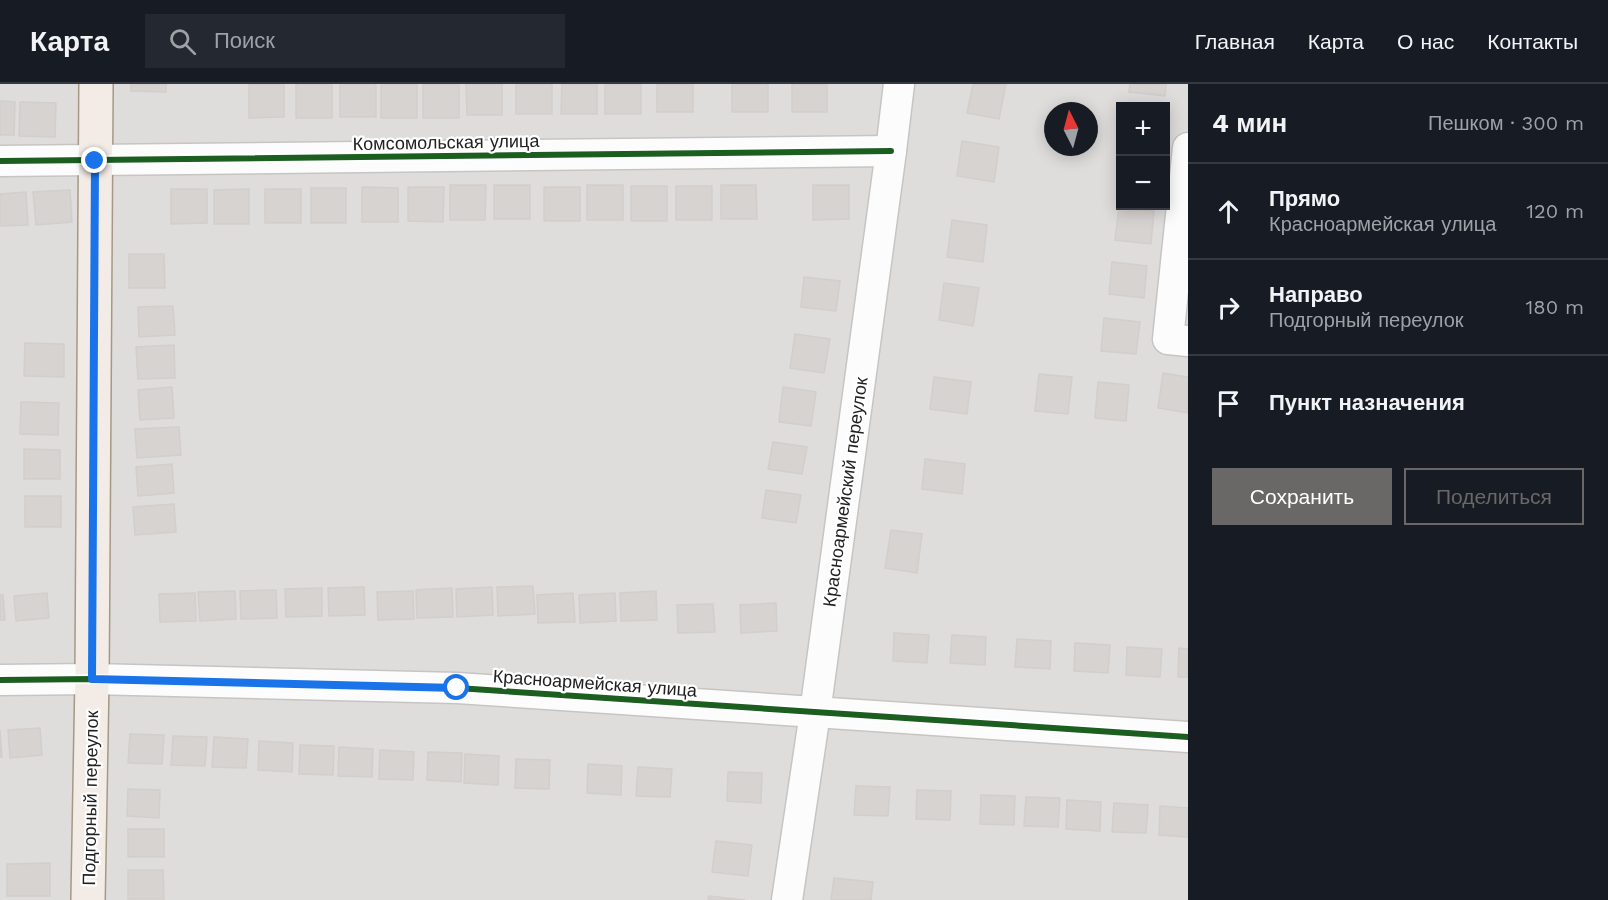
<!DOCTYPE html>
<html lang="ru">
<meta charset="utf-8">
<style>
:root{--surface:#171b24;--page:#242831;--text:#f1f3f6;--muted:#9ea1a6;--line:#363941;--accent:#696867}
body{margin:0;font-family:"Work Sans",sans-serif;background:var(--page);color:var(--text)}
.controls{position:absolute;right:18px;top:18px;display:grid;overflow:hidden;border-radius:0px;box-shadow:0 3px 15px #0003}
.controls button{width:54px;height:54px;display:grid;place-items:center;padding:0;border:0;border-bottom:2px solid var(--line);background:var(--surface);color:var(--text);font:30px sans-serif}
.compass{position:absolute;left:1044px;top:18px;width:54px;height:54px;border-radius:50%;background:var(--surface);box-shadow:0 3px 15px #0003;rotate:354deg}
.stop{position:absolute;width:18px;height:18px;margin:-14px;border:4px solid #1a73e8;border-radius:50%;background:#fff}
.stop.end{background:#1a73e8;border-color:#fff;box-shadow:0 2px 6px #0008}
.list{margin:0;padding:0;list-style:none}
h2{display:flex;justify-content:space-between;align-items:center;height:78px;margin:0;padding:0 24px;font-size:26px}
h2 small{font-size:20px;font-weight:400;color:var(--muted)}
.list li{display:grid;grid-template-columns:39px 1fr auto;gap:18px;align-items:center;box-sizing:border-box;height:96px;padding:0 24px;border-top:2px solid var(--line)}
.list b{display:block;font-size:22px;white-space:nowrap}
.list p{margin:0;font-size:20px;white-space:nowrap;color:var(--muted)}
.list em{font-size:20px;font-style:normal;color:var(--muted)}
.actions{display:flex;gap:12px;padding:18px 24px}
.actions a{flex:1;padding:14px 0;border:2px solid var(--accent);border-radius:0px;text-align:center;font-size:21px;color:var(--accent)}
.actions .main{background:var(--accent);color:#fff}
.icon{flex:none;width:33px;height:33px;fill:none;stroke:currentColor;stroke-width:2;stroke-linecap:round;stroke-linejoin:round}
.map{position:relative;flex:none;width:1188px;height:816px;overflow:hidden}
header{display:flex;align-items:center;gap:36px;box-sizing:border-box;height:84px;padding:0 30px;background:var(--surface);border-bottom:2px solid var(--line)}
header strong{font-size:28px}
nav{display:flex;gap:33px;margin-inline-start:auto;font-size:21px}
.search{width:420px;height:54px;background:var(--page);display:flex;align-items:center;gap:15px;box-sizing:border-box;padding:0 21px;border-radius:0px;color:var(--muted);font-size:22px}
main{display:flex}
aside{flex:1;background:var(--surface)}
.map>svg:first-child{display:block}
.residential{fill:#dedddb;fill-rule:evenodd}
.building{fill:#d6d3d1;stroke:#d2cecb;stroke-width:1.5}
.lines{fill:none;stroke-linecap:round;stroke-linejoin:round}
.minor-casing{stroke:#c6c5c4;stroke-width:33}
.major-casing{stroke:#a69886;stroke-width:36}
.minor{stroke:#fdfcfc;stroke-width:30}
.major{stroke:#f2ebe6;stroke-width:33}
.cycleway-casing{stroke:#fff;stroke-width:10}
.cycleway{stroke:#1b5e20;stroke-width:6}
.route{stroke:#1a73e8;stroke-width:8}
.labels{text-anchor:middle;dominant-baseline:central;stroke-width:4.5;stroke-linejoin:round;paint-order:stroke}
.street-label{font-size:18px;fill:#212121;stroke:#fff}
</style>
<header>
<strong>Карта</strong>
<div class="search"><svg class="icon" aria-label="search" viewBox="0 0 24 24"><circle cx="10" cy="10" r="6"/><path d="M15 15l6 6"/></svg>Поиск</div>
<nav><a>Главная</a><a>Карта</a><a>О нас</a><a>Контакты</a></nav>
</header>
<main>
<div class="map">
<svg width="1188" height="816" viewBox="0 0 1188 816">
<rect width="100%" height="100%" fill="#efedea"/>
<path class="residential" d="M0,0H1188V816H0ZM1120,22H1166V122H1120ZM1053,27H1089V63H1053Z"/>
<g class="building">
<polygon points="131,0 166,0 166,8 131,7"/>
<polygon points="249,0 284,0 284,33 249,34"/>
<rect x="296" y="0" width="36" height="34"/>
<rect x="340" y="0" width="36" height="33"/>
<rect x="381" y="0" width="36" height="34"/>
<rect x="423" y="0" width="36" height="34"/>
<polygon points="466,0 502,0 502,31 467,31"/>
<rect x="516" y="0" width="36" height="30"/>
<polygon points="562,0 597,0 597,30 561,30"/>
<rect x="605" y="0" width="36" height="30"/>
<rect x="657" y="0" width="36" height="28"/>
<rect x="732" y="0" width="36" height="28"/>
<rect x="792" y="0" width="35" height="28"/>
<polygon points="973,0 1006,0 999,35 967,29"/>
<polygon points="1130,0 1166,0 1165,12 1129,8"/>
<polygon points="0,17 15,18 14,51 0,51"/>
<polygon points="20,18 56,19 55,53 19,52"/>
<polygon points="962,57 999,63 994,98 957,92"/>
<polygon points="450,101 486,101 485,136 450,136"/>
<rect x="494" y="101" width="36" height="34"/>
<rect x="587" y="101" width="36" height="35"/>
<polygon points="721,101 756,101 757,135 721,135"/>
<polygon points="813,101 849,101 849,135 813,136"/>
<rect x="631" y="102" width="36" height="35"/>
<rect x="676" y="102" width="36" height="34"/>
<polygon points="362,103 398,104 398,138 362,138"/>
<polygon points="408,103 444,103 443,138 408,137"/>
<rect x="544" y="103" width="36" height="34"/>
<rect x="311" y="104" width="35" height="35"/>
<polygon points="171,105 207,105 207,139 171,140"/>
<polygon points="249,105 249,140 214,140 214,106"/>
<rect x="265" y="105" width="36" height="34"/>
<polygon points="70,106 72,138 36,141 33,108"/>
<polygon points="26,108 28,141 0,142 0,110"/>
<polygon points="1119,124 1154,127 1151,160 1115,156"/>
<polygon points="952,136 987,141 983,178 947,173"/>
<polygon points="129,170 164,170 165,204 129,204"/>
<polygon points="1112,178 1147,182 1144,214 1109,210"/>
<polygon points="804,193 840,197 836,227 801,223"/>
<polygon points="944,199 979,204 973,242 939,236"/>
<polygon points="173,222 175,251 139,253 138,223"/>
<polygon points="1104,234 1140,238 1136,270 1101,267"/>
<polygon points="795,250 830,255 824,289 790,284"/>
<polygon points="25,259 64,260 64,293 24,292"/>
<polygon points="174,261 175,294 138,295 136,263"/>
<polygon points="1163,289 1188,293 1188,329 1158,324"/>
<polygon points="1039,290 1072,293 1068,330 1035,327"/>
<polygon points="934,293 971,298 967,330 930,325"/>
<polygon points="1098,298 1129,301 1126,337 1095,334"/>
<polygon points="172,303 174,334 140,336 138,306"/>
<polygon points="783,303 816,308 811,342 779,338"/>
<polygon points="21,318 59,319 58,351 20,350"/>
<polygon points="179,343 181,371 137,374 135,345"/>
<polygon points="773,358 807,363 802,390 768,385"/>
<polygon points="24,365 60,366 60,395 24,395"/>
<polygon points="925,375 965,380 962,410 922,405"/>
<polygon points="172,380 174,409 138,412 136,383"/>
<polygon points="766,406 801,411 796,439 762,434"/>
<rect x="25" y="412" width="36" height="31"/>
<polygon points="174,420 176,448 135,451 133,423"/>
<polygon points="891,446 922,450 917,489 885,484"/>
<polygon points="533,502 535,530 498,532 497,503"/>
<polygon points="364,503 365,531 329,532 328,504"/>
<polygon points="492,503 493,531 457,533 456,505"/>
<polygon points="322,504 322,532 286,533 285,505"/>
<polygon points="452,504 453,533 417,534 416,506"/>
<polygon points="276,506 277,534 241,535 240,507"/>
<polygon points="235,507 236,535 200,537 198,508"/>
<polygon points="413,507 414,535 378,536 377,508"/>
<polygon points="656,507 657,536 621,537 620,509"/>
<polygon points="47,509 49,534 16,537 14,512"/>
<polygon points="195,509 196,537 160,538 159,510"/>
<polygon points="573,509 575,538 538,539 537,511"/>
<polygon points="615,509 616,537 580,539 579,511"/>
<polygon points="0,511 3,511 5,536 0,536"/>
<polygon points="776,519 777,547 741,549 740,521"/>
<polygon points="713,520 715,548 678,549 677,521"/>
<polygon points="894,549 929,551 927,579 893,577"/>
<polygon points="952,551 986,553 985,581 950,579"/>
<polygon points="1017,555 1051,557 1050,585 1015,583"/>
<polygon points="1075,559 1110,561 1108,589 1074,587"/>
<polygon points="1127,563 1162,565 1160,593 1126,591"/>
<polygon points="1179,564 1188,565 1188,593 1178,593"/>
<polygon points="40,644 42,671 10,674 8,646"/>
<polygon points="0,646 2,673 0,673"/>
<polygon points="130,650 164,651 162,680 128,679"/>
<polygon points="173,652 207,653 205,682 171,681"/>
<polygon points="214,653 248,655 246,684 212,683"/>
<polygon points="259,657 293,659 292,688 258,686"/>
<polygon points="300,661 334,662 333,691 299,690"/>
<polygon points="339,663 373,665 372,693 338,692"/>
<polygon points="380,666 414,668 413,696 379,695"/>
<polygon points="428,668 462,669 461,698 427,696"/>
<polygon points="465,670 499,672 498,701 464,699"/>
<polygon points="516,675 550,676 549,705 515,704"/>
<polygon points="588,680 622,682 621,711 587,709"/>
<polygon points="638,683 672,685 670,713 636,712"/>
<polygon points="728,688 762,689 761,719 727,717"/>
<polygon points="856,702 890,703 888,732 854,731"/>
<polygon points="128,705 160,706 159,734 127,732"/>
<polygon points="917,706 951,707 950,736 916,735"/>
<polygon points="981,711 1015,712 1014,741 980,740"/>
<polygon points="1026,713 1060,714 1058,743 1024,742"/>
<polygon points="1067,716 1101,718 1100,747 1066,745"/>
<polygon points="1114,719 1148,721 1146,749 1112,748"/>
<polygon points="1160,722 1188,724 1188,753 1159,751"/>
<rect x="128" y="745" width="36" height="28"/>
<polygon points="716,757 752,761 748,792 712,788"/>
<polygon points="50,779 50,812 7,812 7,780"/>
<polygon points="128,786 163,786 164,815 128,815"/>
<polygon points="834,794 873,798 871,816 831,816"/>
<polygon points="709,812 745,816 708,816"/>
</g>
<g class="lines">
<defs>
<g id="minor">
<polyline points="1188,64 1168,255 1188,257"/>
<polyline points="0,77 891,67"/>
<polyline points="0,596 92,595 457,604 1188,653"/>
<polyline points="787,816 815,629 891,67 899,0"/>
</g>
<polyline id="major" points="88,816 92,595 96,0"/>
</defs>
<use href="#minor" class="minor-casing"/>
<use href="#major" class="major-casing"/>
<use href="#minor" class="minor"/>
<use href="#major" class="major"/>
<defs>
<g id="cycleway">
<polyline points="0,77 891,67"/>
<polyline points="0,596 92,595 457,604 1188,653"/>
</g>
</defs>
<use href="#cycleway" class="cycleway-casing"/>
<use href="#cycleway" class="cycleway"/>
</g>
<g class="lines">
<polyline class="route" points="95,77 92,595 457,604"/>
</g>
<g class="labels">
<g class="street-label">
<text transform="translate(446 58) rotate(-1)">Комсомольская улица</text>
<text transform="translate(845 408) rotate(-82)">Красноармейский переулок</text>
<text transform="translate(595 599) rotate(4)">Красноармейская улица</text>
<text transform="translate(90 714) rotate(-89)">Подгорный переулок</text>
</g>
</g>
</svg>
<div class="controls">
<button>+</button>
<button>−</button>
</div>
<svg class="compass" viewBox="-18 -18 36 36"><path d="M0-13l5 13h-10z" fill="#e53935"/><path d="M0 13l5-13h-10z" fill="#9ea1a6"/></svg>
<div class="stop" style="left:457px;top:604px"></div>
<div class="stop end" style="left:95px;top:77px"></div>
</div>
<aside>
<h2>4 мин<small>Пешком · 300 m</small></h2>
<ul class="list">
<li><svg class="icon" aria-label="ahead" viewBox="0 0 24 24"><path d="M12 20V5M6 11l6-6 6 6"/></svg><div><b>Прямо</b><p>Красноармейская улица</p></div><em>120 m</em></li>
<li><svg class="icon" aria-label="right" viewBox="0 0 24 24"><path d="M7 20v-9h11M14 6l5 5-5 5"/></svg><div><b>Направо</b><p>Подгорный переулок</p></div><em>180 m</em></li>
<li><svg class="icon" aria-label="arrive" viewBox="0 0 24 24"><path d="M6 21V4h12l-3 4 3 4H6"/></svg><div><b>Пункт назначения</b></div></li>
</ul>
<div class="actions"><a class="main">Сохранить</a><a>Поделиться</a></div>
</aside>
</main>
